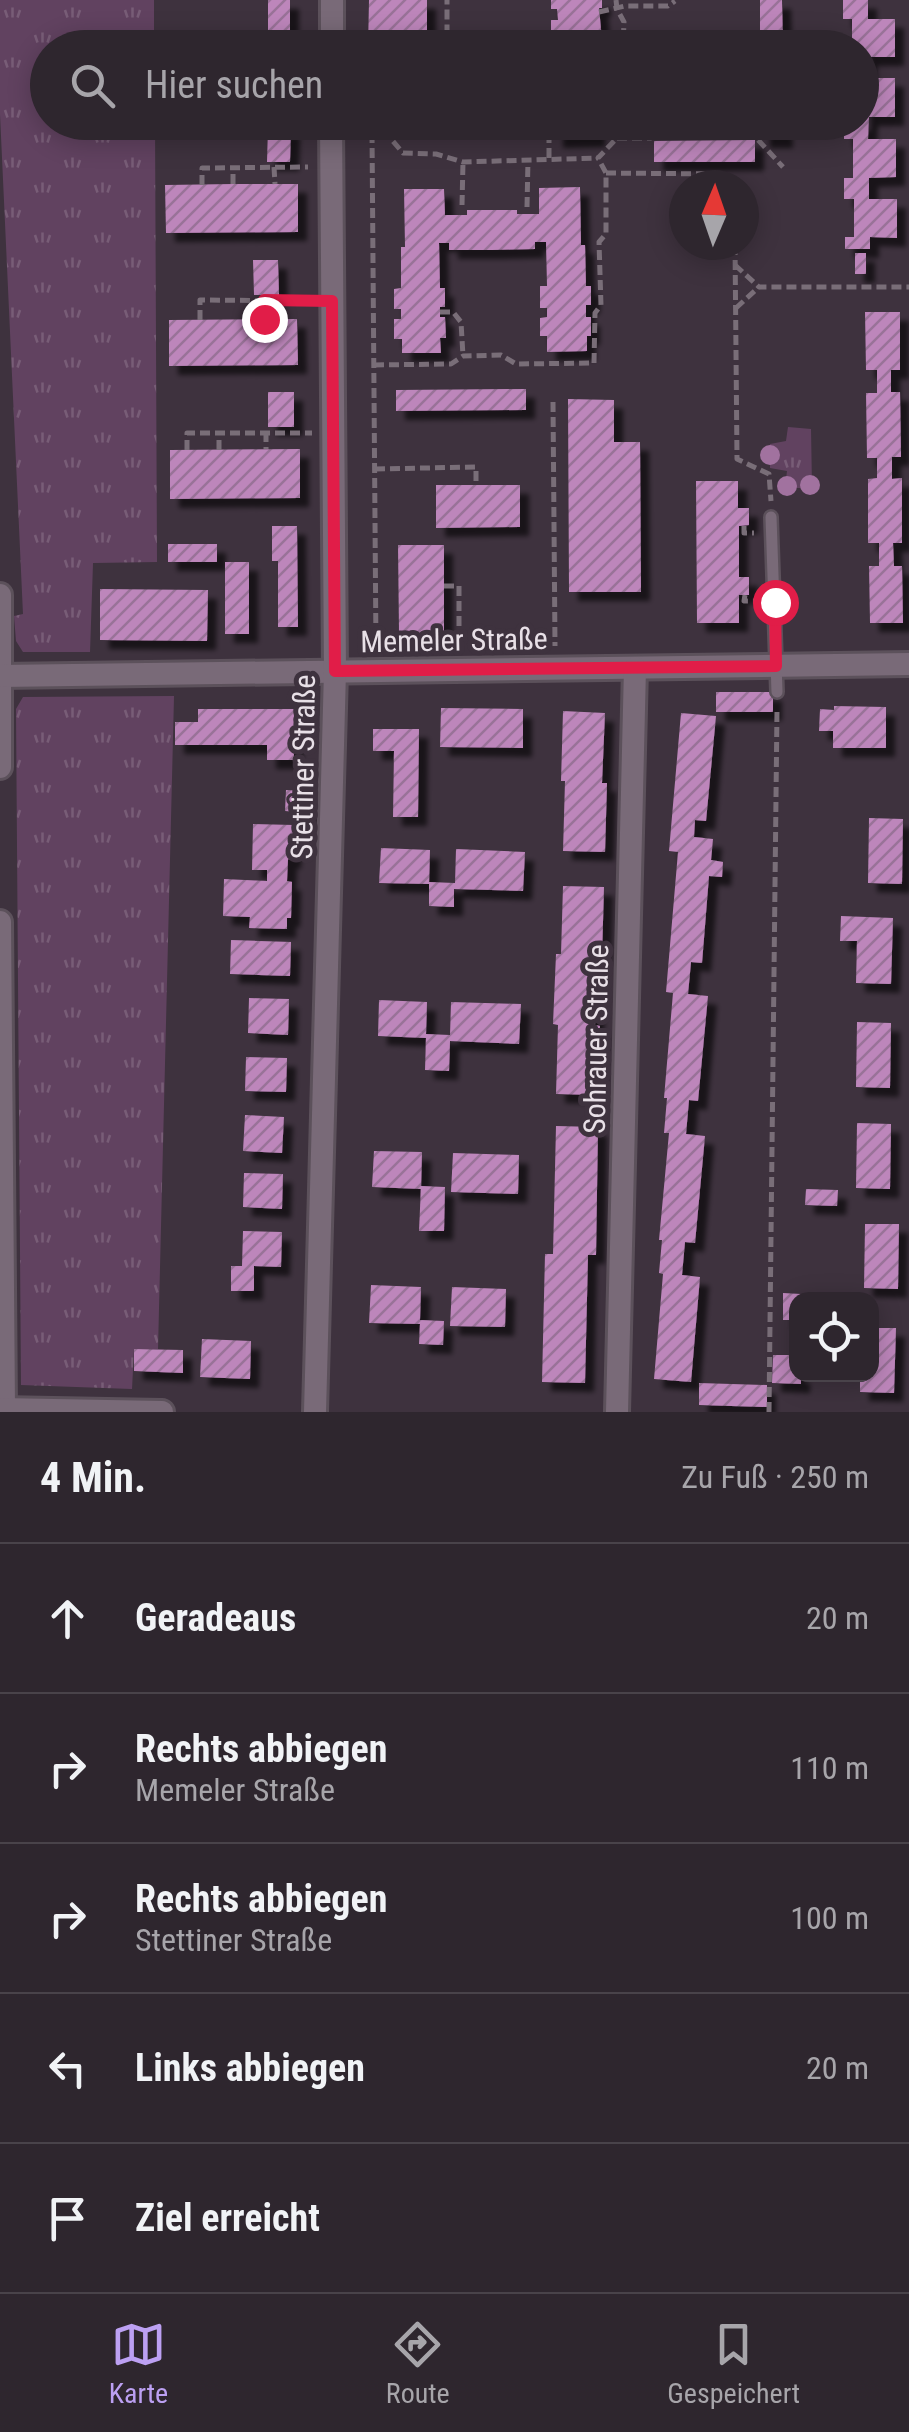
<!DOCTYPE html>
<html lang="de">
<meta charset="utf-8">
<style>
:root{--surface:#2e262e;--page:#3a323a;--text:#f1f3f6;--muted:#a7a5aa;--line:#49434a;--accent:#bca0f2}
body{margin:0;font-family:"Roboto Condensed",sans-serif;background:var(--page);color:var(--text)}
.controls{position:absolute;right:30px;bottom:30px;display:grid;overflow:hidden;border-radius:20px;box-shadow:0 5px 25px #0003}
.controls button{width:90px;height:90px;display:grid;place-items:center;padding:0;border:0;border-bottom:2px solid var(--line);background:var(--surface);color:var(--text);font:50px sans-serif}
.compass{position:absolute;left:669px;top:170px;width:90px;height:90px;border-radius:50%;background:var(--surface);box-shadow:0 5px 25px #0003;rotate:2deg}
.stop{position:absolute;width:30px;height:30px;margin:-22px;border:8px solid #e11d48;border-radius:50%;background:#fff}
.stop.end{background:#e11d48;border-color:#fff;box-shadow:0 2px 10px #0008}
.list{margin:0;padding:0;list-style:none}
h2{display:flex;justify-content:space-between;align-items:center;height:130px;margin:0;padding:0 40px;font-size:42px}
h2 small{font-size:32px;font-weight:400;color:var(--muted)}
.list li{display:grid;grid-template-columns:65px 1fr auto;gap:30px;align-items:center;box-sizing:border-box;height:150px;padding:0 40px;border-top:2px solid var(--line)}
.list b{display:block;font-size:38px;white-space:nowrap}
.list p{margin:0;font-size:32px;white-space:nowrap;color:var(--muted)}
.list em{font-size:32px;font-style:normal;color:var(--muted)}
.icon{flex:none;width:55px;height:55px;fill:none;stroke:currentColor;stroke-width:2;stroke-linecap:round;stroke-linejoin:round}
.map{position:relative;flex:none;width:909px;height:1412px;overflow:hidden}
.search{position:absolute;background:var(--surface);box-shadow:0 5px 25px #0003;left:30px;right:30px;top:30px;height:110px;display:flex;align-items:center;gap:25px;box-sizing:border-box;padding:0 35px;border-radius:55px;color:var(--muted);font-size:38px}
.sheet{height:880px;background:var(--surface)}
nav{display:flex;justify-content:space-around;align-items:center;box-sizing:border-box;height:140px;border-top:2px solid var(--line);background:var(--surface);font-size:28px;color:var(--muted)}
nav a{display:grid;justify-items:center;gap:5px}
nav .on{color:var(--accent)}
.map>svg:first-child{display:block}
.grass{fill:url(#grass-tufts)}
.building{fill:url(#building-hatch);filter:url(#shadow)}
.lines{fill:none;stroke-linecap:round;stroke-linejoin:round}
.lane-casing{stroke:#5c515b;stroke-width:16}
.street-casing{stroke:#5c515b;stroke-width:28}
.path{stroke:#796e78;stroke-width:5;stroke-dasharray:10 5;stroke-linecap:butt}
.lane{stroke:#796a78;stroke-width:11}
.street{stroke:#796a78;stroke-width:22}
.tree{fill:#a1729f}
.route{stroke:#e11d48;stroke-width:12}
.labels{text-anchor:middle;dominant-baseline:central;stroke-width:10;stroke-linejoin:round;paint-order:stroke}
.street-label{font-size:30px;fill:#e8e0e7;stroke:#3e323e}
</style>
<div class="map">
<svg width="909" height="1412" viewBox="0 0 909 1412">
<defs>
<pattern id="grass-tufts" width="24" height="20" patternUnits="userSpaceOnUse" patternTransform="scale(2.5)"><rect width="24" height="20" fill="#614260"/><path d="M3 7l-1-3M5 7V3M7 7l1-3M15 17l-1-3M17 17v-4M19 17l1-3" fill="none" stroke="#785d77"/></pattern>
<pattern id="building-hatch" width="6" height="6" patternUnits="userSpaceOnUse" patternTransform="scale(2.5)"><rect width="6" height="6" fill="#bd86bb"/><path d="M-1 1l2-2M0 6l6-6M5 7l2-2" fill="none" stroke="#997298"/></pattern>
<filter id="shadow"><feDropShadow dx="9" dy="9" stdDeviation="2.5" flood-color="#0009"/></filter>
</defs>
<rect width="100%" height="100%" fill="#3e323e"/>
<g class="grass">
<polygon points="0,0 154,0 154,47 48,48 48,122 155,123 157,562 93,563 90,652 23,652 16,641 14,616 23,614 0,114"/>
<polygon points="788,427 811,429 812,488 785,488 787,471 770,468 770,444 786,441"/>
<polygon points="174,696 158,1349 134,1349 132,1389 21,1385 16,709 23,697"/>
</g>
<g class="building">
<rect x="268" y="0" width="22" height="30"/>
<polygon points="369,0 427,0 427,48 368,48"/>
<polygon points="551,0 602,0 602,8 599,8 602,40 599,40 599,48 558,48 557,40 551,40 551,20 558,20 557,9 551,9"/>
<polygon points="760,0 782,0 783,48 760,48"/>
<polygon points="843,0 868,0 868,19 895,19 895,57 868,57 868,78 895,78 895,117 869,117 868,139 896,139 896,177 869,178 869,199 897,199 897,238 870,237 870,249 845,249 845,237 854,237 854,199 844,199 844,178 853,178 853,139 844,139 844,122 862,122 862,48 852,48 852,19 843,19"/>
<polygon points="554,122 596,122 596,138 554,139"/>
<polygon points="761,122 783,122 784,139 761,139"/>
<polygon points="268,127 291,128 290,162 267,162"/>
<polygon points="755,140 755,162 654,162 654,141"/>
<polygon points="233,184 298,184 298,232 166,233 165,185"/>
<polygon points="580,187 581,245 585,245 586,286 591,286 591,305 586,305 586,317 591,317 591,336 587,336 587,351 547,352 547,336 540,336 540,318 547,317 547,308 540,308 540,286 547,286 546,242 535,242 535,249 492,250 449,250 449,243 439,243 440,288 445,288 445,307 440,307 440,317 445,317 446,338 440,338 441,353 402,353 402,339 394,339 394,319 401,319 401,309 394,309 394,289 401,288 401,247 405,247 404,189 444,189 445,215 467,215 467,210 517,210 517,214 539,214 539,188"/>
<rect x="855" y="253" width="11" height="21"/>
<polygon points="253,260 278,260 279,295 254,295"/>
<polygon points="865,312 900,312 900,370 891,370 891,392 900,392 901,457 892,457 892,479 902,478 902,543 893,543 894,566 902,566 903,623 870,623 869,566 879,566 879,543 868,543 868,479 877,478 877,458 867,458 866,393 877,393 877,370 866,370"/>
<polygon points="297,319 298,365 169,366 169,320"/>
<polygon points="526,389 526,410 396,411 396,390"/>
<rect x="268" y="392" width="26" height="35"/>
<polygon points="568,399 614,400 614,442 640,442 641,592 569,592"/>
<polygon points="300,449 300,498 170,499 170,450"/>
<polygon points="696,481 738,481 738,508 749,508 749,525 739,526 739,577 749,577 749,595 739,595 739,623 697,623"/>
<polygon points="436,485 520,485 520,527 436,528"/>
<polygon points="272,526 297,526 298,627 278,627 278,561 272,561"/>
<rect x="168" y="544" width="49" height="18"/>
<polygon points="398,545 444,545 444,633 399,633"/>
<rect x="225" y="562" width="24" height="72"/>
<polygon points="100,589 208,590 207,641 100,640"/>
<rect x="716" y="692" width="57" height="20"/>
<polygon points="834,706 886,707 886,748 833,748 833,731 819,731 820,709 834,710"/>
<polygon points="441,708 523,709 523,748 440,747"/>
<polygon points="198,709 294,709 294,760 267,760 267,745 175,745 175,722 198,722"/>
<polygon points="563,711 605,713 602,783 607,783 605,852 563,851 565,781 561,781"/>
<polygon points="681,713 716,716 706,821 695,820 694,837 713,839 711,860 723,862 722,877 709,876 702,963 691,962 688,994 708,996 698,1101 689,1100 686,1134 705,1136 695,1243 685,1242 682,1275 700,1277 691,1382 654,1379 663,1274 659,1273 662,1240 659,1240 669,1133 664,1133 667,1098 664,1098 673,993 666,992 678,852 669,851"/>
<polygon points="373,729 419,729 418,817 393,817 394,751 373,751"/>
<polygon points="286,790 308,791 307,813 285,811"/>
<polygon points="869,818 903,819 902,884 868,883"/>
<polygon points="253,824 294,825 292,860 288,859 287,881 292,882 291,918 287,918 287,929 249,928 250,917 223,916 224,879 267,881 267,870 252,870"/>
<polygon points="381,848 430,850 429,884 379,883"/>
<polygon points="456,849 525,852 523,891 454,889 454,907 429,906 429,882 455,883"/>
<polygon points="563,886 604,887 602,956 597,955 595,1025 600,1026 597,1095 556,1094 558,1025 553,1024 556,954 561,954"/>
<polygon points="841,916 893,918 891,984 856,983 857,941 840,941"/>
<polygon points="231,940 291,942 290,976 230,974"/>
<polygon points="249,998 289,999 288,1035 248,1033"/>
<polygon points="379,1000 427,1002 426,1034 450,1035 451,1002 521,1004 519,1044 450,1041 449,1071 425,1070 426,1038 378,1036"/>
<polygon points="857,1022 891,1023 890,1088 856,1087"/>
<polygon points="246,1057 287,1058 286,1092 245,1091"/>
<polygon points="245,1115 284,1117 282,1153 243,1151"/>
<polygon points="857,1123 891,1124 890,1189 856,1188"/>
<polygon points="556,1126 598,1127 596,1255 588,1255 585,1383 542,1382 545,1254 553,1254"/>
<polygon points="374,1151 422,1152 421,1189 372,1187"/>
<polygon points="453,1153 519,1155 518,1194 451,1192"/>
<polygon points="244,1173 283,1174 282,1209 243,1207"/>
<polygon points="421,1186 445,1187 444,1231 419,1231"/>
<polygon points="806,1189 838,1190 837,1206 805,1205"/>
<polygon points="865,1224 899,1224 898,1289 864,1288"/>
<polygon points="243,1231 282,1232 281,1267 254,1266 254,1291 231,1291 231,1266 242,1266"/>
<polygon points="371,1285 421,1287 420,1320 444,1321 443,1345 419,1344 420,1324 369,1323"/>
<polygon points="452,1287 506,1289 505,1327 450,1326"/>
<polygon points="815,1292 841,1293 841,1300 814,1300"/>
<polygon points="783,1293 801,1294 801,1300 796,1300 796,1320 783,1320"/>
<polygon points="872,1328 896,1328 894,1393 860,1392 860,1374 872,1374"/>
<polygon points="202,1339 251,1341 250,1379 200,1377"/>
<polygon points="134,1349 183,1350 183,1373 134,1371"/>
<polygon points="773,1355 796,1355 796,1374 801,1374 801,1384 772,1383"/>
<polygon points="699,1383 767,1385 767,1407 699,1405"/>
</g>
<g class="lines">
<defs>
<polyline id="lane" points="771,517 777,692"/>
<g id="street">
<polyline points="332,48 332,0"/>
<polyline points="0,595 0,767"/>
<polyline points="0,676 909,664"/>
<polyline points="0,922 4,1409"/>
<polyline points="0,1409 162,1412"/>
<polyline points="315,1412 335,671 331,122"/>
<polyline points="617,1412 635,668"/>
</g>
</defs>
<use href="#lane" class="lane-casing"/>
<use href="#street" class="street-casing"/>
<g class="path">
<polyline points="616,0 617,9 624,22 623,48"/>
<polyline points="599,12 625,6 668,6 675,1"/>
<polyline points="193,36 309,34"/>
<polyline points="441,48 447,36 447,0"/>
<polyline points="748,129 783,167"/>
<polyline points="352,133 386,133 403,153 436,154 463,162 598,158"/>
<polyline points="372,133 376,650"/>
<polyline points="617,138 651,138 655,130"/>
<polyline points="549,158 549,122"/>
<polyline points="274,167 275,184"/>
<polyline points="606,173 724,174 734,185"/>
<polyline points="233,184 233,168"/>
<polyline points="202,185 202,168 308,167"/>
<polyline points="462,205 463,162"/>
<polyline points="527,207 528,160"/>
<polyline points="735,245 737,459 769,474 771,501"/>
<polyline points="735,265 759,287 909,287"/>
<polyline points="264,301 265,319"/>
<polyline points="736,308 759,287"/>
<polyline points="440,312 453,312 461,322 463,356"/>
<polyline points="200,320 200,300 309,301"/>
<polyline points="374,365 451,364 463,356 501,355 516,364 594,363 595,313 601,305 599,242 606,234 606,173 598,158 617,138 617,122"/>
<polyline points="553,402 555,646"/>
<polyline points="266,432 266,449"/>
<polyline points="187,450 187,433 312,433"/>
<polyline points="219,450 219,433"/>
<polyline points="375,469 476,467 476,485"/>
<polyline points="744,526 744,533 754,533"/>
<polyline points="444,586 459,586 459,647"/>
<polyline points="745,595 744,601 757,601"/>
<polyline points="769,1412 777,710"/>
</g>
<use href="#lane" class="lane"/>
<use href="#street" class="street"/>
</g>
<g class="tree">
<circle cx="770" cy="455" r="10"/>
<circle cx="810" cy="485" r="10"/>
<circle cx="787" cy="486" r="10"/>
</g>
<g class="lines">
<polyline class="route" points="264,319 264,300 332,301 335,671 776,666 775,602"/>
</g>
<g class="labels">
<g class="street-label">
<text transform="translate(454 640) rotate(-1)">Memeler Straße</text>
<text transform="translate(303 767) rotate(-89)">Stettiner Straße</text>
<text transform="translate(596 1039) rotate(-89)">Sohrauer Straße</text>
</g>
</g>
</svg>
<div class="controls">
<button><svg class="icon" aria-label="locate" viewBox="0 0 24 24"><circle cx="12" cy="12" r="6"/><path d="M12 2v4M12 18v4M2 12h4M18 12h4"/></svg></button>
</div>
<svg class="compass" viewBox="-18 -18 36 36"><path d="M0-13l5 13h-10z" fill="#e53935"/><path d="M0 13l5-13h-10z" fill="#a7a5aa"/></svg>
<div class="stop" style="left:775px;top:602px"></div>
<div class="stop end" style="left:264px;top:319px"></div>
<div class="search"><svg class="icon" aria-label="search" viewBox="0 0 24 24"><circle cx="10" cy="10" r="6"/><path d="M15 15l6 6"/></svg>Hier suchen</div>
</div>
<section class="sheet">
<h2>4 Min.<small>Zu Fuß · 250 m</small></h2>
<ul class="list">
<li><svg class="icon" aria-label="ahead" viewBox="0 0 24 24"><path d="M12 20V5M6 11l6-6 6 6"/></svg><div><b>Geradeaus</b></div><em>20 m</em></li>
<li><svg class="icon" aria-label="right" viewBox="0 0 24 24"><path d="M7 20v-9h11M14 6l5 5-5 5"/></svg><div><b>Rechts abbiegen</b><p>Memeler Straße</p></div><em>110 m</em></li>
<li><svg class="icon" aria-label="right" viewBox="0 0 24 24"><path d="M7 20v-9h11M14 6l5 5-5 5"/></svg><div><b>Rechts abbiegen</b><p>Stettiner Straße</p></div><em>100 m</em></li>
<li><svg class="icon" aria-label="left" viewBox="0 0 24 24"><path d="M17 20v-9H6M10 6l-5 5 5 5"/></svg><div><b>Links abbiegen</b></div><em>20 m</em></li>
<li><svg class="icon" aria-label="arrive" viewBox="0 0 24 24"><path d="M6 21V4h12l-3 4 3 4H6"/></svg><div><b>Ziel erreicht</b></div></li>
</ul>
</section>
<nav>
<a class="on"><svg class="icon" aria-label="map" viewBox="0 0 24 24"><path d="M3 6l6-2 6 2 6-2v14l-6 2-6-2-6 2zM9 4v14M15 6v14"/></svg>Karte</a>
<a><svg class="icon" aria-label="directions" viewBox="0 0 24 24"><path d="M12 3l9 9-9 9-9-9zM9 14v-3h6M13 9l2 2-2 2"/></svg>Route</a>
<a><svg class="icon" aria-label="saved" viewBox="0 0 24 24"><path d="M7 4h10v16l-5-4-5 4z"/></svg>Gespeichert</a>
</nav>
